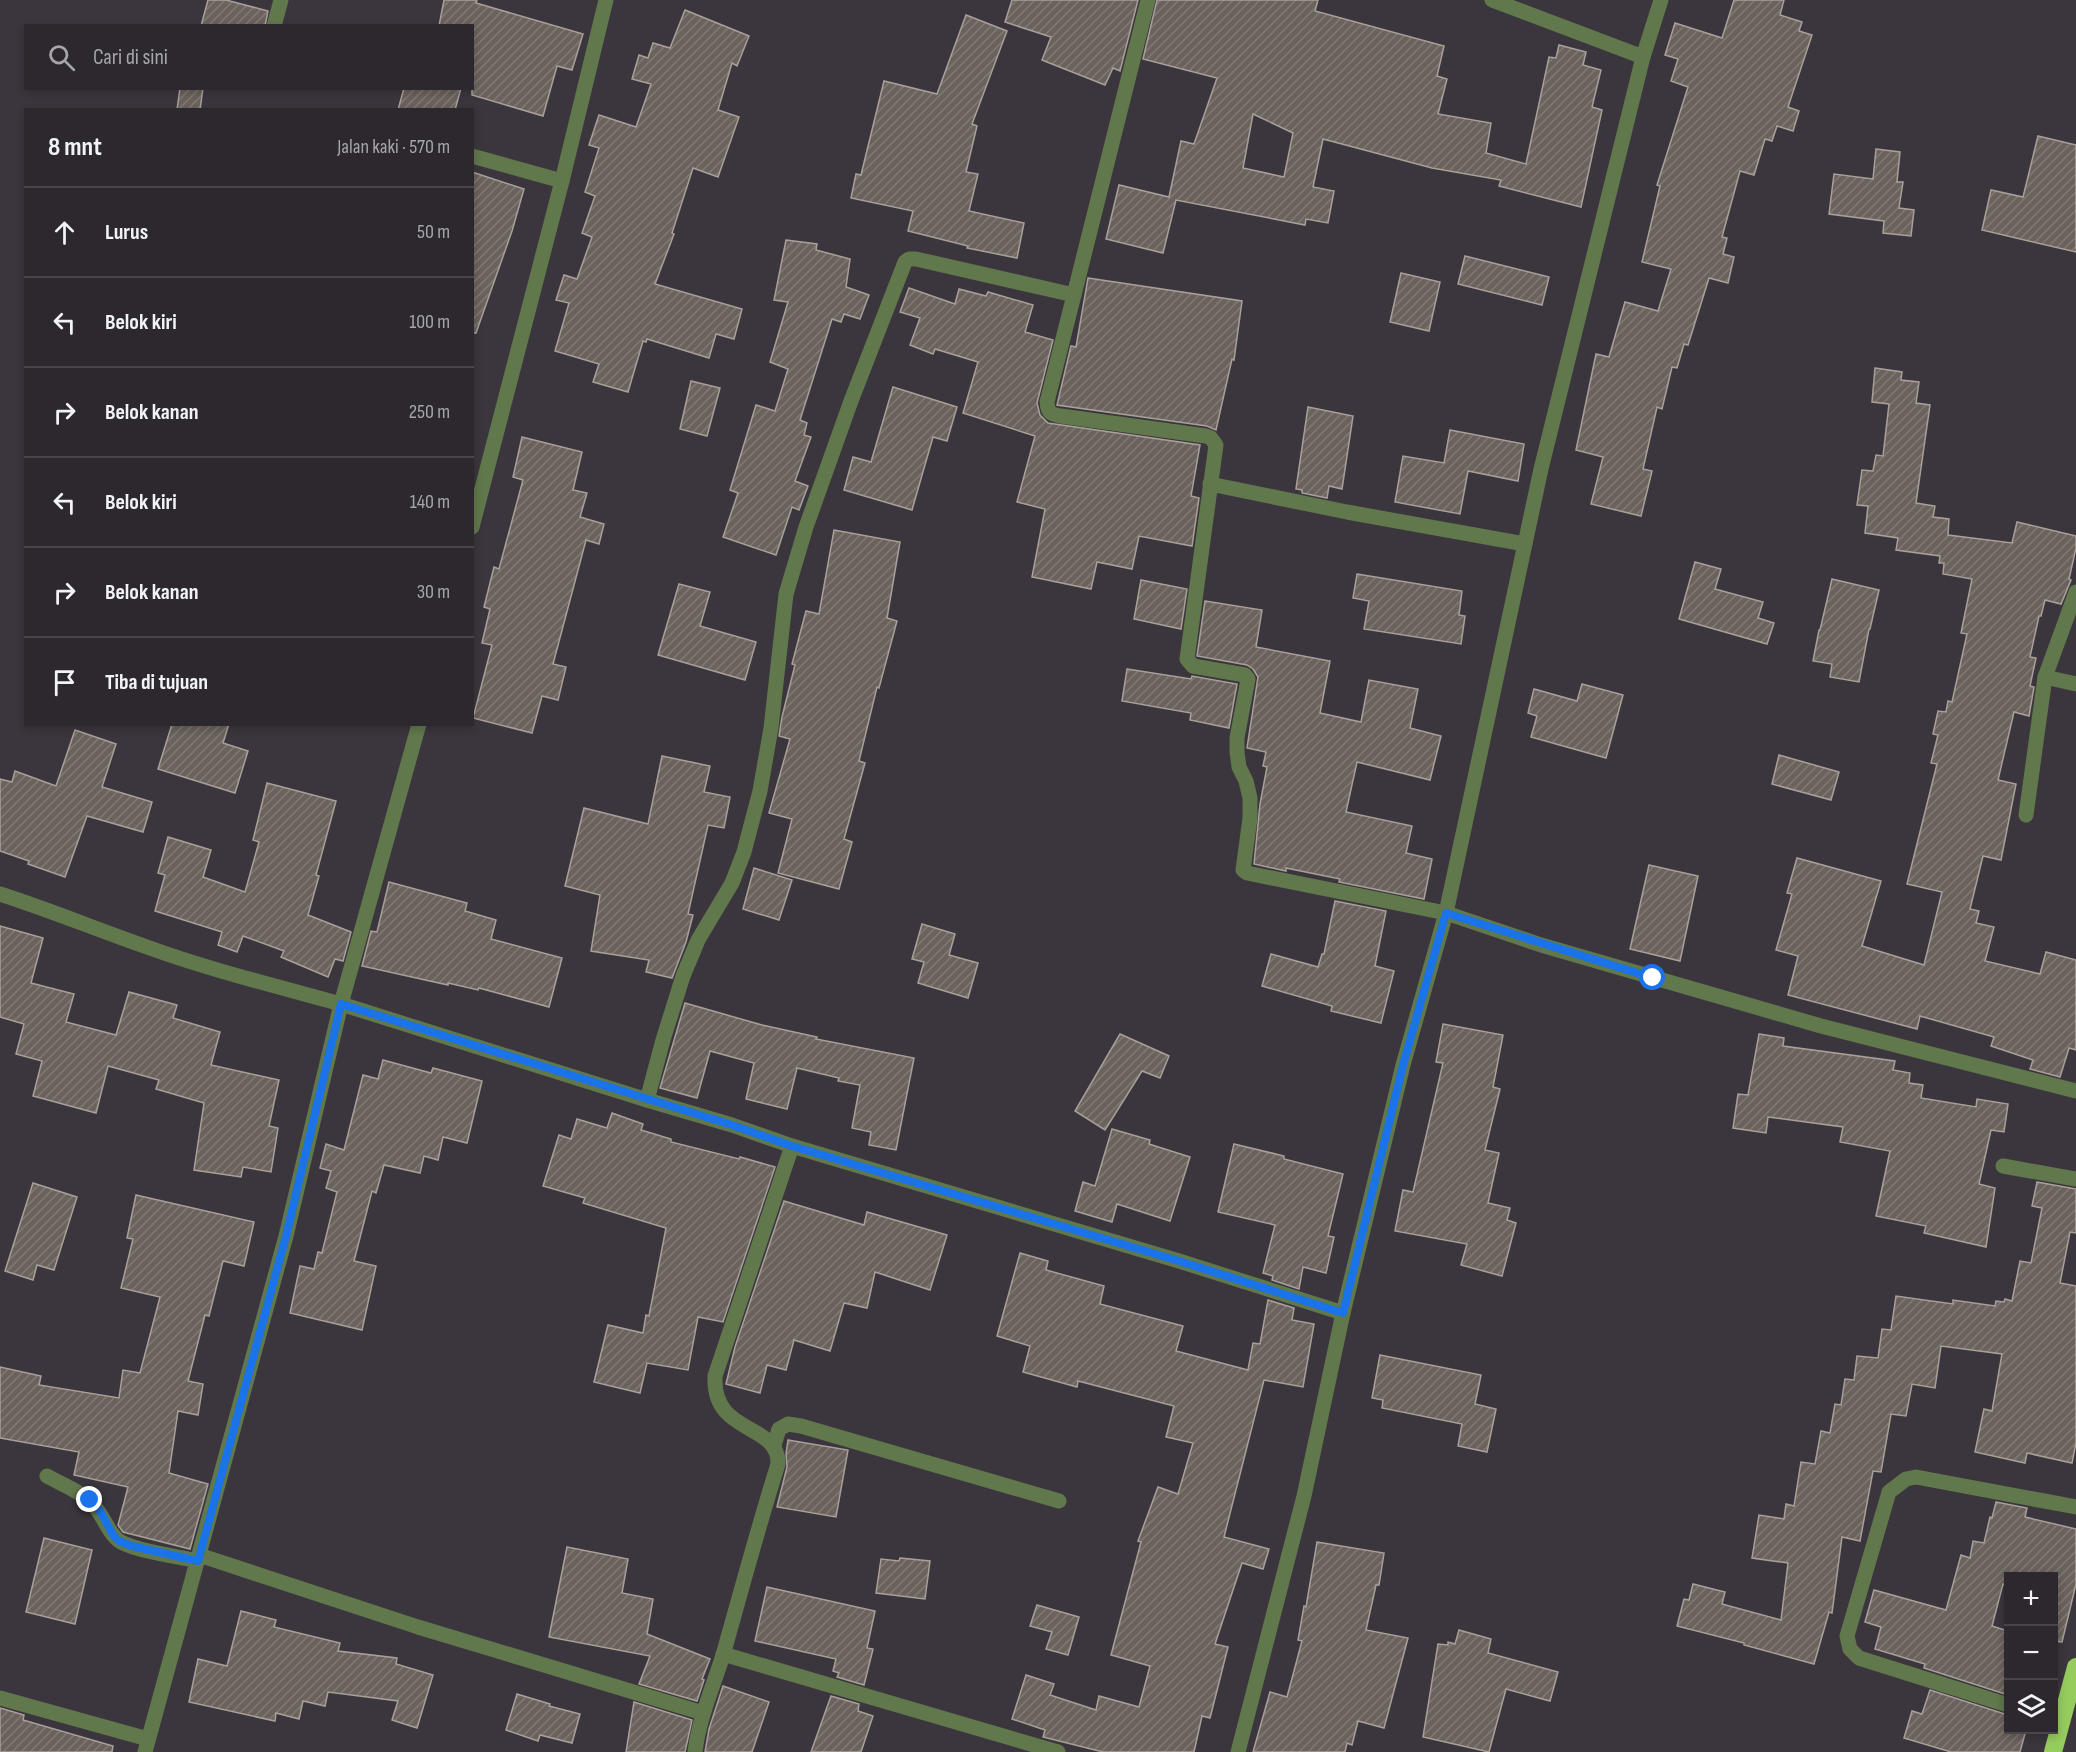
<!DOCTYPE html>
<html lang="id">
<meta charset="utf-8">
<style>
:root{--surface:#2c282e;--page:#38343a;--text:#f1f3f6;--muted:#a6a6aa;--line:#48444a}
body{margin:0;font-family:"Sofia Sans Condensed",sans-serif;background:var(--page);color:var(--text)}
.controls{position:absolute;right:18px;bottom:18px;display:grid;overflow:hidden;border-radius:0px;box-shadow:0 3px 9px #0003}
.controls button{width:54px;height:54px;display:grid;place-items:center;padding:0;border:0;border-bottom:2px solid var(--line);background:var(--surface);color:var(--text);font:30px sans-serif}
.stop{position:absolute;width:18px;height:18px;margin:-14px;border:4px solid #1a73e8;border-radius:50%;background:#fff}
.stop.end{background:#1a73e8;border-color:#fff;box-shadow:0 2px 6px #0008}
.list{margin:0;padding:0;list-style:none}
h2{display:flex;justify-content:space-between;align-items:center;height:78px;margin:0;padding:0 24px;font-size:26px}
h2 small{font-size:20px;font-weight:400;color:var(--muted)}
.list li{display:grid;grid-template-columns:39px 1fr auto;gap:18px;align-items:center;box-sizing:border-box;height:90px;padding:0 24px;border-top:2px solid var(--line)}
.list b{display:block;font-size:22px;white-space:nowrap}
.list em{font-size:20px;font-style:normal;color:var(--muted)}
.icon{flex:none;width:33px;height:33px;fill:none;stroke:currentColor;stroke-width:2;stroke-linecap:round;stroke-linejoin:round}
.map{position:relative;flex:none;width:2076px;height:1752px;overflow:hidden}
.search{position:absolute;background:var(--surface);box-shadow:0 3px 9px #0003;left:24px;top:24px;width:450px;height:66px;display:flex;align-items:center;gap:15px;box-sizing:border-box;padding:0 21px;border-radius:0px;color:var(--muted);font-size:22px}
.panel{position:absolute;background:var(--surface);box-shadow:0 3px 9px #0003;left:24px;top:108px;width:450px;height:618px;border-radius:0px}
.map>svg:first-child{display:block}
.building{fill:url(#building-hatch);stroke:#a9a09a;stroke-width:1.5;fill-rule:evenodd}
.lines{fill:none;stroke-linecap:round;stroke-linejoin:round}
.street{stroke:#61774c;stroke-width:15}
.highway{stroke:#96cc5d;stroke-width:18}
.route{stroke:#1a73e8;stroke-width:8}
</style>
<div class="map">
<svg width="2076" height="1752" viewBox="0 0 2076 1752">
<defs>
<pattern id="building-hatch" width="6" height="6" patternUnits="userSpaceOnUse" patternTransform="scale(1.5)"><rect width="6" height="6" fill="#6a625c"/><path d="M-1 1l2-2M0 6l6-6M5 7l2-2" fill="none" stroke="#807974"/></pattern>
</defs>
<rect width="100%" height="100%" fill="#3b363d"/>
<g class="building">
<polygon points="208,0 226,0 268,11 265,26 201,26"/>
<polygon points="444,0 477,0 476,3 583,34 572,70 557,66 543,116 472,95 472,26 439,26"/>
<polygon points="1012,0 1138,0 1120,71 1113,68 1105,85 1042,60 1051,37 1005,22"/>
<path d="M1157,0H1318L1315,11L1444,46L1437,76L1447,79L1438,114L1491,123L1486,153L1526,164L1549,57L1556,58L1559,45L1586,52L1583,65L1601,70L1592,107L1602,110L1581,207L1499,186L1501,180L1432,168L1323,139L1313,187L1334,191L1328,223L1306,219L1305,225L1176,200L1163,253L1106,239L1119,185L1169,197L1181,141L1194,144L1217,78L1143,59ZM1253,114L1293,133L1284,177L1243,168Z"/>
<polygon points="1734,0 1784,0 1780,15 1802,22 1799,31 1812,35 1788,107 1799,111 1793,131 1777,126 1772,141 1765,139 1754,175 1740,171 1722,237 1727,238 1723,254 1734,257 1728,283 1709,278 1688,345 1684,344 1677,368 1672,367 1662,409 1657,407 1643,469 1652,471 1641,516 1591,504 1603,457 1576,450 1596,354 1609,357 1625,302 1658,311 1671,269 1642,262 1660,186 1657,185 1688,87 1671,81 1678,59 1665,55 1675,23 1722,38"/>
<polygon points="685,10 749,36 737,66 732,63 718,110 739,117 718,177 693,168 672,233 674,234 655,284 742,309 734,339 716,334 709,358 647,339 646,342 643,341 628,392 593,382 599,364 555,351 569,303 556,300 564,275 577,279 592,237 582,233 595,196 585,192 599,148 589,145 599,115 636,127 651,84 632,79 639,55 648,58 653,43 670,48"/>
<polygon points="966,15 1007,31 972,124 977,126 966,172 978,174 969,211 1024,223 1017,258 967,248 968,246 908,231 913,211 851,198 856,174 861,175 884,81 937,94"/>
<polygon points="180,88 203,88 200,110 177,110"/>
<polygon points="404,88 461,88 455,110 398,110"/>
<polygon points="2038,136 2076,145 2076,252 1982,230 1991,190 2023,197"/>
<polygon points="1876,149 1900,152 1897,182 1903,182 1899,208 1914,210 1911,236 1883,233 1884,221 1829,214 1834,174 1873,179"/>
<polygon points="472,172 524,189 512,231 476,333 472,333"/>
<polygon points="786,240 817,244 816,250 850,259 846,287 869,295 860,319 844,314 841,322 832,319 800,420 807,423 804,435 811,437 795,481 808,486 799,510 792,507 776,555 723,537 738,493 730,490 756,405 775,411 788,369 770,362 788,302 774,300"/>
<polygon points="1465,256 1549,277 1542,305 1458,284"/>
<polygon points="1401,273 1440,282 1429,331 1390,322"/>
<polygon points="1088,278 1242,301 1234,360 1232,359 1216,430 1207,426 1057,405 1071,346 1076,347"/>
<polygon points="909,288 955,304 959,289 986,296 988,292 1033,305 1025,332 1053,340 1037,403 1040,415 1048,423 1200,445 1191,496 1199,498 1192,546 1139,536 1132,569 1097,562 1091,589 1032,577 1045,509 1017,502 1035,436 963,413 978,362 935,349 933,354 910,345 920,318 900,312"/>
<polygon points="1875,368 1902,372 1901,380 1919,382 1916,403 1930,405 1916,503 1935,506 1933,517 1949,519 1948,535 2012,543 2017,522 2076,536 2076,548 2069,579 2071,580 2061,604 2045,600 2041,616 2039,616 2030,657 2036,658 2030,686 2034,687 2029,716 2014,712 1998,780 2016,784 2001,860 1983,856 1970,909 1979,911 1976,923 1994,927 1985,961 2040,974 2046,952 2076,960 2076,1050 2069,1048 2060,1077 2030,1069 2033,1060 1991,1046 1994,1037 1920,1016 1917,1029 1788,995 1798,956 1776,950 1792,894 1787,893 1797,858 1881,881 1862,946 1924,965 1942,892 1907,884 1937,764 1931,763 1938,735 1933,734 1938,711 1946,712 1948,701 1952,702 1967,634 1961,633 1972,579 1943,574 1944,563 1939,563 1940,556 1896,550 1898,538 1865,533 1868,506 1857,505 1862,470 1873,471 1876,455 1883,456 1889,404 1872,402"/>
<polygon points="691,381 720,388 707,436 680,429"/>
<polygon points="893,387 957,407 947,441 933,437 912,510 844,490 853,457 871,462"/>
<polygon points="1308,407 1353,416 1342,489 1329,486 1327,498 1302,493 1302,490 1296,489"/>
<polygon points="1450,430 1524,444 1518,481 1468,471 1460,514 1395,502 1403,456 1444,463"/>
<polygon points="522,437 582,452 573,490 587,493 580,517 604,524 599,544 586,540 553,664 566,667 558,700 542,696 532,733 473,718 492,645 482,643 490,609 484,607 494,567 499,569 523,480 513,477"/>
<polygon points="834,530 900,542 887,618 897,621 879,688 877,687 859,761 865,763 844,839 852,842 839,889 778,873 792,819 769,813 790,739 779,736 782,717 795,665 792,664 806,611 819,614"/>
<polygon points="1695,562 1721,569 1715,589 1763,602 1758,618 1774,623 1767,644 1679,619"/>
<polygon points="1357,574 1462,591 1459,615 1465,616 1461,644 1364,629 1369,601 1353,598"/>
<polygon points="1832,579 1879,590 1870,629 1869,629 1859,682 1830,677 1832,664 1813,661 1819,630 1820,630"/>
<polygon points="1141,580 1187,589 1181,629 1134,619"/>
<polygon points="679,584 710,592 700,626 756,642 745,680 658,655"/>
<polygon points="1205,601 1262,610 1256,647 1330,661 1320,713 1361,722 1369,680 1418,689 1410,728 1441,736 1430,780 1357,762 1346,812 1412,826 1406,853 1432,859 1424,899 1339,882 1340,879 1286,868 1286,871 1254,864 1260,804 1267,767 1263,766 1266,752 1247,748 1258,677 1253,669 1247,665 1197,656"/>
<polygon points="1127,669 1191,679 1192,676 1237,684 1229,728 1190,720 1191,713 1122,701"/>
<polygon points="1582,684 1623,695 1606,758 1531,737 1537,716 1528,713 1534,689 1577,701"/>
<polygon points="172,724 229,724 223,743 248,751 235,793 158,769"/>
<polygon points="75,730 116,744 102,787 152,802 143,832 87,816 65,877 28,864 29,861 0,851 0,779 12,782 15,771 56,786"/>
<polygon points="1779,755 1839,772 1831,800 1772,784"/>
<polygon points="662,756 710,766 704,792 730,797 724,828 708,825 688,914 693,915 686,942 672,978 646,972 649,960 591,951 600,895 565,886 584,808 648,824"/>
<polygon points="267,783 336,801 316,875 319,876 308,915 351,932 343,961 335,959 328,977 281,957 284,951 243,936 237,952 218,945 222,932 155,911 165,875 158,873 168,837 211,850 203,877 245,892 259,842 253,840"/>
<polygon points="1649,865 1698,876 1680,961 1630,949"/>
<polygon points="754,868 792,880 779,920 743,909"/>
<polygon points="389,882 467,903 465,911 496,920 491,939 562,958 549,1007 479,988 478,990 448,983 448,985 362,966 371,931 377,932"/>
<polygon points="1335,901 1386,911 1375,966 1394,971 1381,1023 1331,1011 1332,1006 1262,986 1271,954 1318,967 1322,954 1324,954"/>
<polygon points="922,924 955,934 949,955 978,963 968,998 918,983 924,962 912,959"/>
<polygon points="0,926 43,938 31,983 74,994 66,1022 116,1035 129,992 177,1005 173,1018 220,1032 211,1065 279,1080 269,1126 278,1128 271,1172 243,1167 241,1177 194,1170 204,1103 156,1089 159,1080 108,1066 96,1113 33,1096 42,1061 16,1054 24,1024 0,1017"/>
<polygon points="685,1003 762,1025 817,1037 816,1039 914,1058 896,1150 869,1145 871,1132 852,1128 860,1085 838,1081 839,1078 797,1068 787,1109 746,1099 754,1063 710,1051 697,1098 660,1088"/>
<polygon points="1443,1024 1503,1035 1493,1087 1500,1089 1485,1150 1499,1153 1488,1203 1510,1208 1507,1220 1516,1223 1502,1276 1461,1265 1467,1244 1395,1231 1403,1190 1413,1192 1443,1063 1436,1062"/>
<polygon points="1120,1034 1169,1056 1160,1078 1142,1071 1105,1130 1075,1111"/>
<polygon points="1759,1034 1784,1038 1783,1046 1895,1061 1893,1070 1910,1073 1909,1083 1923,1085 1921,1098 1976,1107 1977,1099 2008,1104 2004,1132 1991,1130 1979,1184 1995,1188 1986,1247 1924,1233 1926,1226 1876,1216 1890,1151 1840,1142 1843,1127 1768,1117 1766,1133 1733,1128 1738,1094 1748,1095"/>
<polygon points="383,1060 431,1073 433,1068 482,1081 467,1143 443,1137 438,1160 424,1156 420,1173 384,1165 376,1193 372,1191 354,1261 376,1266 362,1330 290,1313 300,1266 314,1269 318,1252 322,1253 337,1192 326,1188 331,1171 320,1168 326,1144 344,1150 363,1075 378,1079"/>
<polygon points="612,1113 643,1124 641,1130 671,1139 671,1142 739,1159 740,1157 775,1167 723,1322 698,1317 688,1370 647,1363 640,1393 594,1382 608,1325 643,1333 646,1315 649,1316 666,1228 583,1203 585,1198 543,1186 559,1135 571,1139 577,1119 607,1128"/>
<polygon points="1112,1129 1150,1140 1149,1144 1190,1157 1170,1221 1117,1204 1112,1222 1075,1211 1083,1182 1095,1186"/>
<polygon points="1234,1144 1284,1156 1284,1159 1343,1174 1328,1236 1334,1237 1326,1273 1303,1267 1299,1289 1272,1280 1273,1276 1263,1273 1275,1225 1218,1212"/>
<polygon points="2037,1182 2076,1189 2076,1233 2070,1232 2060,1283 2076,1286 2076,1443 2072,1463 2027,1453 2025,1463 1975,1452 1984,1409 1992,1411 2002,1354 1941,1346 1935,1388 1912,1384 1906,1416 1891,1414 1881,1472 1873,1471 1860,1541 1842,1537 1832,1613 1829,1612 1814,1664 1744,1645 1744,1643 1677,1626 1684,1599 1689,1600 1693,1584 1725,1592 1722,1604 1781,1620 1788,1563 1752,1558 1759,1515 1784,1519 1786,1504 1794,1506 1801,1462 1815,1464 1821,1431 1830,1433 1835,1404 1841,1405 1845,1379 1854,1380 1857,1356 1878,1358 1882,1329 1891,1330 1896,1296 1953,1304 1953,1300 1995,1306 1996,1301 2004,1302 2005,1299 2012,1301 2020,1261 2031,1263 2042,1208 2032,1206"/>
<polygon points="33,1183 77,1197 54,1270 37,1265 33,1280 5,1271"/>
<polygon points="136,1195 254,1222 244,1266 223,1261 209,1316 205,1315 188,1381 203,1384 198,1415 178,1411 169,1473 208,1484 190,1549 123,1532 118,1525 128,1487 74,1475 79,1452 0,1438 0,1367 41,1376 39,1385 119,1398 123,1370 140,1373 160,1297 121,1288 133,1239 127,1238"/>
<polygon points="784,1201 864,1225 867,1212 947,1235 930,1290 875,1272 867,1308 844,1303 830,1351 794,1340 786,1370 767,1365 760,1393 726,1384 735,1347"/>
<polygon points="1020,1253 1048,1261 1046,1270 1104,1286 1100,1304 1183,1326 1176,1351 1248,1370 1253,1343 1260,1344 1268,1300 1294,1308 1292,1320 1314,1324 1303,1387 1264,1380 1224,1537 1269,1549 1263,1569 1242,1563 1215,1644 1228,1647 1210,1718 1202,1716 1194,1752 1103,1752 1043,1737 1045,1730 1012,1719 1026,1675 1054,1684 1050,1695 1096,1710 1099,1696 1139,1707 1150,1666 1111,1655 1141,1542 1138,1541 1158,1487 1178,1494 1193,1443 1166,1437 1174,1406 1078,1381 1077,1387 1023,1372 1030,1346 997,1336"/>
<polygon points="1380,1355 1481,1375 1475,1404 1496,1409 1487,1452 1458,1446 1462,1424 1382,1408 1383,1400 1372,1398"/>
<polygon points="788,1440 848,1450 836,1517 777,1507 787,1467 786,1454"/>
<polygon points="1996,1502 2027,1508 2025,1517 2076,1529 2076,1584 2062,1642 2054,1641 2054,1576 2008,1576 2008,1586 2003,1584 1992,1626 2008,1631 2008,1695 1924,1668 1925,1664 1875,1649 1881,1627 1865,1622 1874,1590 1946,1610 1961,1555 1970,1558 1973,1541 1984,1543 1990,1517 1992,1518"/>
<polygon points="44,1538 92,1550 75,1624 26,1612"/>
<polygon points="1317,1542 1384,1553 1379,1585 1376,1585 1366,1630 1408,1638 1384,1728 1358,1721 1352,1745 1347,1743 1345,1752 1253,1752 1270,1692 1287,1697 1302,1641 1298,1640 1304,1606 1306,1607"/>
<polygon points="567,1547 628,1559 622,1593 653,1599 647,1634 710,1659 702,1679 704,1680 697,1701 639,1684 650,1656 549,1637"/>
<polygon points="900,1558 930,1561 925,1599 876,1593 881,1559 899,1561"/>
<polygon points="767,1587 875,1611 867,1648 873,1649 864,1685 837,1677 839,1673 833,1671 836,1659 755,1641"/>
<polygon points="1037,1605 1079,1617 1068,1655 1046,1649 1052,1632 1030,1626"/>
<polygon points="241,1611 276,1620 274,1627 340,1643 338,1651 397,1658 396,1664 433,1675 417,1728 392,1720 398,1701 328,1692 325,1706 303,1701 299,1719 276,1713 275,1721 189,1702 198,1659 227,1666"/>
<polygon points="1459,1630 1491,1639 1488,1653 1558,1672 1550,1701 1506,1689 1489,1752 1423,1737 1438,1644 1448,1645 1448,1642 1455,1644"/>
<polygon points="723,1686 769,1702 752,1752 705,1752 709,1729"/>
<polygon points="1930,1690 2008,1715 2008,1730 2026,1730 2020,1752 1951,1752 1904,1738 1912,1711 1922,1714"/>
<polygon points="517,1694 550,1704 549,1706 580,1714 572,1743 540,1735 538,1741 506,1730"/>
<polygon points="831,1696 859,1704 858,1711 873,1716 861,1752 811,1752"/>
<polygon points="634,1702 692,1720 685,1752 626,1752"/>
<polygon points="0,1708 24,1715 23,1720 113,1746 112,1752 0,1752"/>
</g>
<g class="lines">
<g class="street">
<polyline points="1492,0 1643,57"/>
<polyline points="274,26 281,0"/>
<polyline points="472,156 562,181"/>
<path d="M1074,295L1047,402C1048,413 1050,414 1061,416L1206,436L1211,438L1216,445L1187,659L1193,666L1245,675L1248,679L1237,738V752L1239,767L1246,781L1250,798V818L1243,870L1247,873L1446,913L1541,945L1821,1026L2076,1091"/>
<polyline points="1210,484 1347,512 1525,544"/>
<polyline points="472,527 562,181 606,0"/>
<polyline points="2045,677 2076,684"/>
<polyline points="419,724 341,1004 647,1100 732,1125 792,1146 1179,1261 1343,1313"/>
<polyline points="2026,815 2045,677 2076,592"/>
<path d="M0,894C50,910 98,930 147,947C210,970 276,986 341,1004L286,1236L145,1752"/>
<polyline points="647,1100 663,1040 683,976 698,940 732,883 744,852 760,791 771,728 786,594 806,527 851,401 905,262 909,259 916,259 1074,295 1148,0"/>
<polyline points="2003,1166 2076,1179"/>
<polyline points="774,1445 779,1429 788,1424 801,1426 1059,1501"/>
<path d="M47,1476C61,1484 80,1491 91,1502C102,1512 109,1536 121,1542C140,1552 176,1556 198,1561"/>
<polyline points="199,1555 418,1627 703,1713"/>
<polyline points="723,1654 1058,1752"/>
<polyline points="0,1698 148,1739"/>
<polyline points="2008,1705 1859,1658 1850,1649 1847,1636 1889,1492 1906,1479 1916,1477 2076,1507"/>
<path d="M695,1752C699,1718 713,1687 723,1655C741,1591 758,1528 778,1464C779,1422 712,1436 715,1376L792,1146"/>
<polyline points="1238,1752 1304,1496 1343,1313 1403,1065 1446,913 1541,469 1643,57 1661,0"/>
</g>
<polyline class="highway" points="2053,1752 2076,1667"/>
</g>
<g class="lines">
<polyline class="route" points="90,1500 100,1511 113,1535 119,1541 132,1546 198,1561 286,1236 341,1004 732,1125 792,1146 1179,1261 1343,1313 1403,1065 1446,913 1653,978"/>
</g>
</svg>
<div class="controls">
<button>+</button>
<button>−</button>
<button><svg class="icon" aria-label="layers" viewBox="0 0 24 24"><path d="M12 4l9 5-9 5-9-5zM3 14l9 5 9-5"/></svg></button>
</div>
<div class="stop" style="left:1653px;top:978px"></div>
<div class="stop end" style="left:90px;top:1500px"></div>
<div class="search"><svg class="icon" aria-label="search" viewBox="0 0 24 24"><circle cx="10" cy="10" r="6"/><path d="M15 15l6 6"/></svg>Cari di sini</div>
<section class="panel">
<h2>8 mnt<small>Jalan kaki · 570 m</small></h2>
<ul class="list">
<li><svg class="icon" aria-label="ahead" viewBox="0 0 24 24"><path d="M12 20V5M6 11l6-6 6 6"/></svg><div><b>Lurus</b></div><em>50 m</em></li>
<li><svg class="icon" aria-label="left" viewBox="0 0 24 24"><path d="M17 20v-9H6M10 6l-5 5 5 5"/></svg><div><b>Belok kiri</b></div><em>100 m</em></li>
<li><svg class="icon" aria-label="right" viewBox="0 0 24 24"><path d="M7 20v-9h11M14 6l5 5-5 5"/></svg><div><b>Belok kanan</b></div><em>250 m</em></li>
<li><svg class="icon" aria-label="left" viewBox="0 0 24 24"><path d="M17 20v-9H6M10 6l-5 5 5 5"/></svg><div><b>Belok kiri</b></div><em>140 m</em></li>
<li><svg class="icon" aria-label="right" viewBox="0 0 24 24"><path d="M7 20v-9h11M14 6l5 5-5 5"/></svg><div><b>Belok kanan</b></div><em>30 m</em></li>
<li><svg class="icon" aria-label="arrive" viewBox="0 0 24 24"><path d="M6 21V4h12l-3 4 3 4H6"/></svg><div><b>Tiba di tujuan</b></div></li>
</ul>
</section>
</div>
